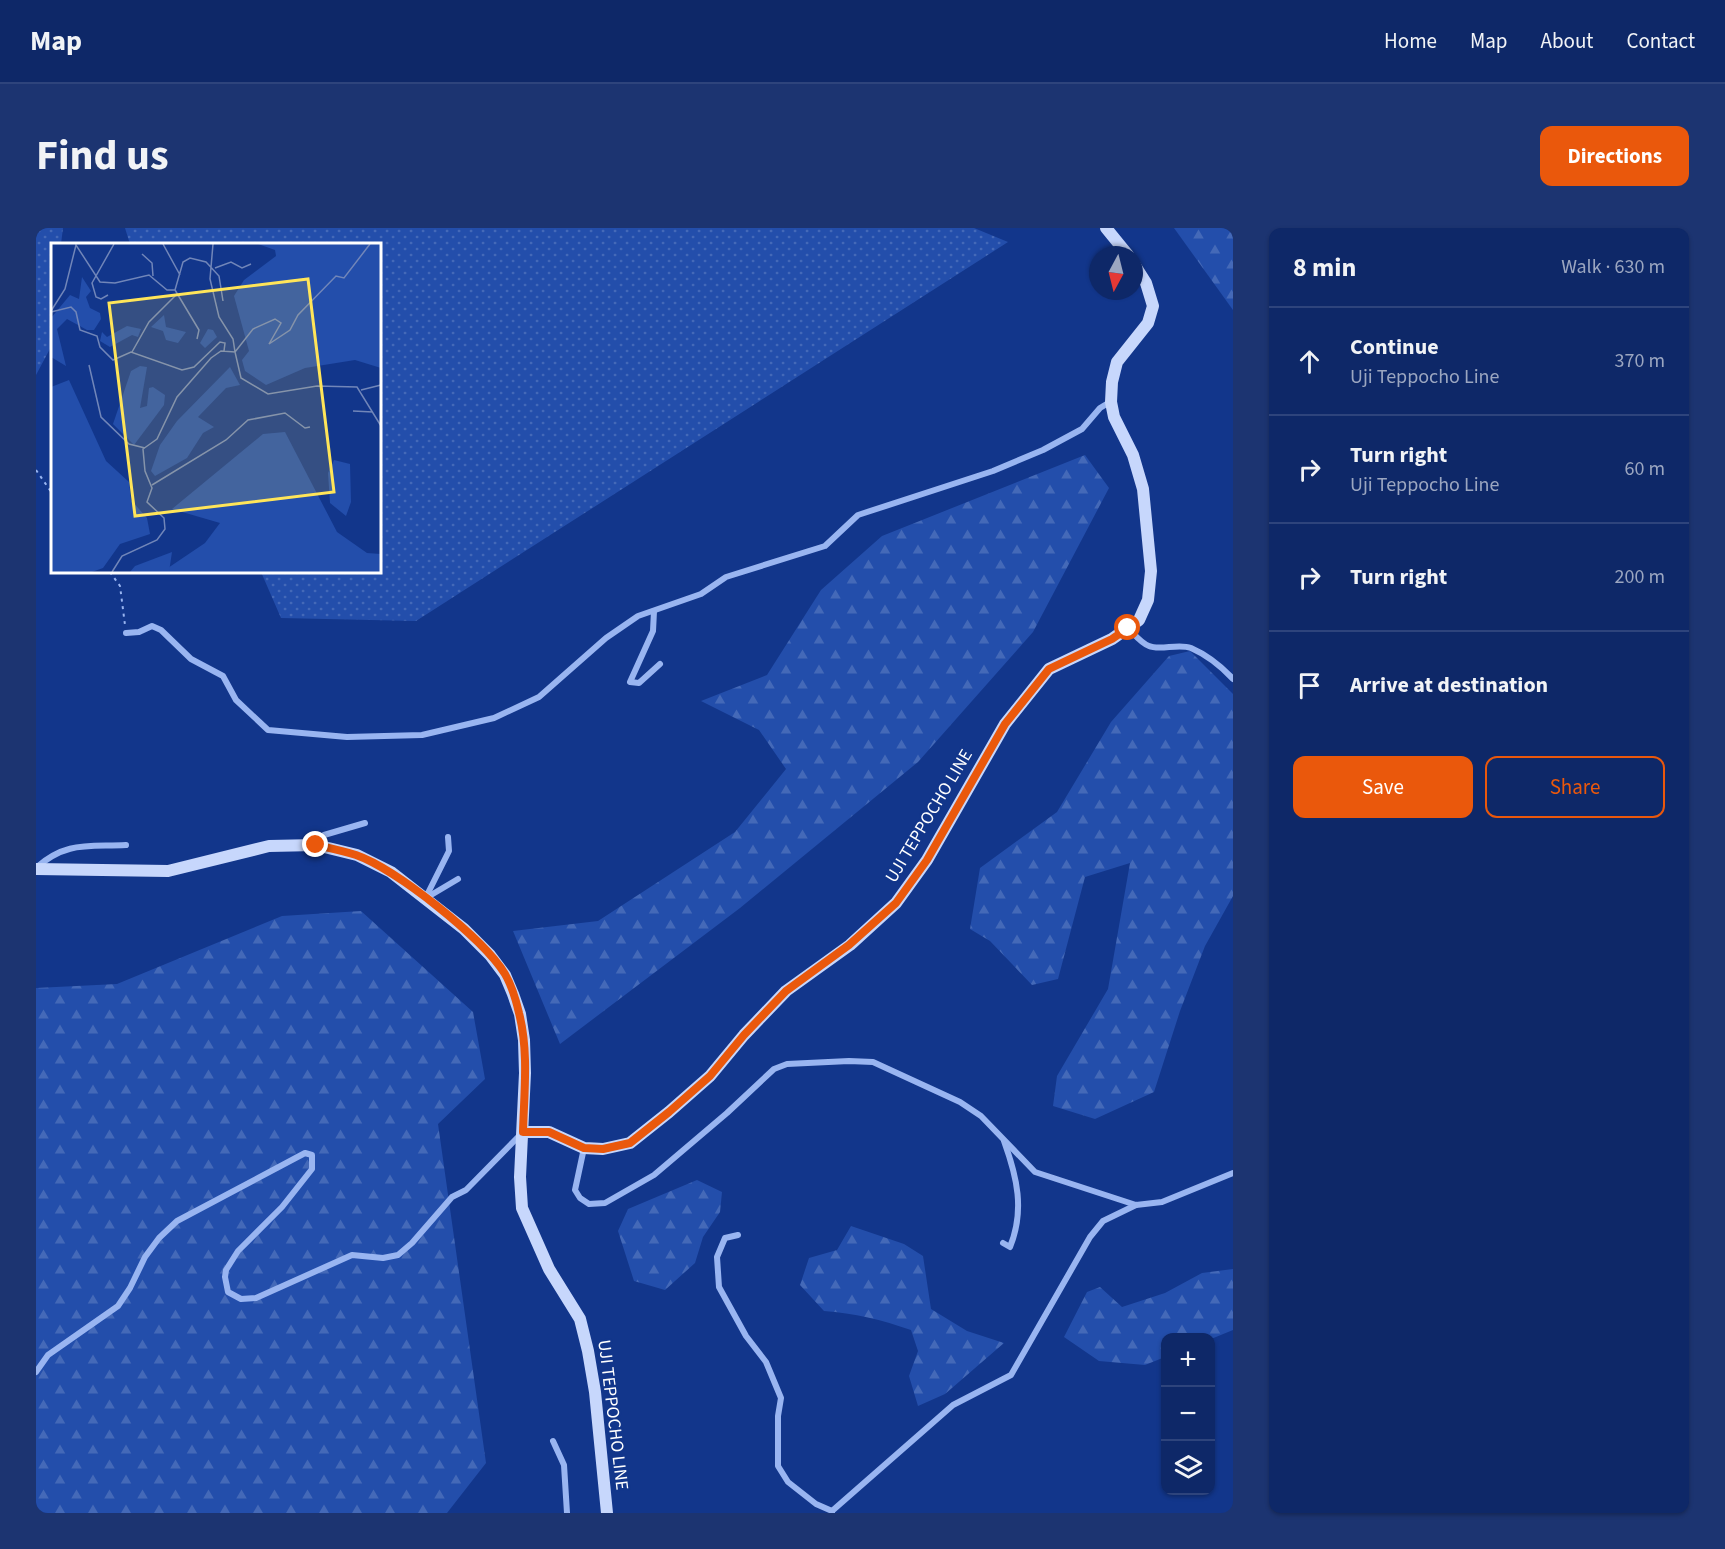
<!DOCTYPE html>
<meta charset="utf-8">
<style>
:root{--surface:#0e2868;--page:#1c3471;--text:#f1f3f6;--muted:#9ba6c0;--line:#2e447c;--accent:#ea580c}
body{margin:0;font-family:"Source Sans 3",sans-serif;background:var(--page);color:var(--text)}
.controls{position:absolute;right:18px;bottom:18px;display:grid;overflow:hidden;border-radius:12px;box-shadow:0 2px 4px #0004}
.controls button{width:54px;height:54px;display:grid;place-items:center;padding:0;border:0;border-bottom:2px solid var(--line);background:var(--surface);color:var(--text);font:30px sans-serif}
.compass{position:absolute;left:1053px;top:18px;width:54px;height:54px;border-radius:50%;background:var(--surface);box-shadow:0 2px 4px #0004;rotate:187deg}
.stop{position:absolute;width:18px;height:18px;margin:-14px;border:4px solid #ea580c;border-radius:50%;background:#fff}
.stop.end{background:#ea580c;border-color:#fff;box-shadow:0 2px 6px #0008}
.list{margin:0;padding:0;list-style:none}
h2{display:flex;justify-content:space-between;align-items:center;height:78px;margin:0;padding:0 24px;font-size:26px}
h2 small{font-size:20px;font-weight:400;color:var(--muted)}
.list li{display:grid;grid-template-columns:39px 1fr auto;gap:18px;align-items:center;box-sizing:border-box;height:108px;padding:0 24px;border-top:2px solid var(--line)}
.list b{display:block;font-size:22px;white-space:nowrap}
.list p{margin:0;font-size:20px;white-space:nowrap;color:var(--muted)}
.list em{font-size:20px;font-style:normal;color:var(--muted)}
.actions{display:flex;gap:12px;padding:18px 24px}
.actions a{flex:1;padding:14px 0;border:2px solid var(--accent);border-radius:12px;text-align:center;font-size:21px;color:var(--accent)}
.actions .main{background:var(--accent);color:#fff}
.icon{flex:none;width:33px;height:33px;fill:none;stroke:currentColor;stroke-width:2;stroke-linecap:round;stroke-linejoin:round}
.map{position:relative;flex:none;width:1197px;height:1285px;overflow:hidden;border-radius:12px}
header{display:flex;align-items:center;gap:36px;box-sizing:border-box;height:84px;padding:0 30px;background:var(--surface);border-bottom:2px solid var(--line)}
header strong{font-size:28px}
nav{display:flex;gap:33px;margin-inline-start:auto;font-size:21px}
.intro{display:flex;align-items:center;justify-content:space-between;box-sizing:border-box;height:144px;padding:0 36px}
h1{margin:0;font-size:42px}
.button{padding:15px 27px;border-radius:12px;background:var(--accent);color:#fff;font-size:21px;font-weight:700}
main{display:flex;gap:36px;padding:0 36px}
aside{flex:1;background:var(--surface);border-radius:12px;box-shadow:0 2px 4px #0004}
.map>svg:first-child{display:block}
.grass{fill:url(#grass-dots)}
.forest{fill:url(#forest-firs)}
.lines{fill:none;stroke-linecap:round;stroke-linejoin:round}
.path{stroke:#99b5f1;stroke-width:2;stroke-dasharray:3 4.5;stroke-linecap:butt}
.street{stroke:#99b5f1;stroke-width:6}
.secondary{stroke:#c7d7fc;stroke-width:12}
.route{stroke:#ea580c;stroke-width:8}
.labels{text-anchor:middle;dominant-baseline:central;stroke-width:4.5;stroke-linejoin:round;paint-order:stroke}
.street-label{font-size:18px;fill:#fff;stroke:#12368b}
.inset-road{fill:none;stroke:#7186b9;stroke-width:1.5}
.view{fill:#ffe559;fill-opacity:0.15;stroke:#ffe559;stroke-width:3}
.inset-edge{fill:none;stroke:#fff;stroke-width:3}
</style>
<header>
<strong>Map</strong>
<nav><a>Home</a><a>Map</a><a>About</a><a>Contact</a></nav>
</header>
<div class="intro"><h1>Find us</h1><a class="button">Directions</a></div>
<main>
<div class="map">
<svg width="1197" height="1285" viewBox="0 0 1197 1285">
<defs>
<pattern id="grass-dots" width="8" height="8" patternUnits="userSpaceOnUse" patternTransform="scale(1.5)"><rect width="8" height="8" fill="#234eab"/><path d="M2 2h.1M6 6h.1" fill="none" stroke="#4469b8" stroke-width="1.8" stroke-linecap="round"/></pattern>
<pattern id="forest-firs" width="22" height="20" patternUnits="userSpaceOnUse" patternTransform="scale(1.5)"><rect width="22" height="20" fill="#234eab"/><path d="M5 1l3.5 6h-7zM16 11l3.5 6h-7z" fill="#4469b8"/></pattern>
</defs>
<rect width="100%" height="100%" fill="#12368b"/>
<g class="grass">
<polygon points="0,0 27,0 25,16 16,16 16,117 0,147"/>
<polygon points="89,0 938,0 972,14 380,393 245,390 225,344 344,344 344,16 94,16"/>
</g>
<g class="forest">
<polygon points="1138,0 1197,0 1197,82"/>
<polygon points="1049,227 1073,260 997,404 882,534 704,680 524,816 477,703 562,693 699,604 750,541 723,502 665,473 731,447 785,362 846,308"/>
<polygon points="1154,423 1197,466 1197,668 1169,718 1144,783 1118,864 1059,891 1017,878 1021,848 1072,761 1094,635 1049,649 1022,751 996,757 954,713 934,701 944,640 1021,584 1075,494 1133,428"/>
<polygon points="325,683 437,784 449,851 402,896 450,1235 411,1285 0,1285 0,760 81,756 246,688"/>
<polygon points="661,952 686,964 684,984 667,1009 659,1035 629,1062 598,1053 582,1003 592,981"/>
<path d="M815,998L868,1016L887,1028L895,1081L931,1103L968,1115L909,1166L882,1178L873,1148L882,1123L875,1102C846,1092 818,1085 788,1083L764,1057L773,1030L801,1022Z"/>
<polygon points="1197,1041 1197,1102 1175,1111 1130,1110 1129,1129 1109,1137 1063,1133 1028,1109 1051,1064 1064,1059 1086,1079 1129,1065 1166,1045"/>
</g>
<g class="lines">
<g class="path">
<polyline points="0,242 16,265"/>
<polyline points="74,344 84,358 89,397"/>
</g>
<g class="street">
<polyline points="618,383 617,403 594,454 603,455 624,436"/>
<path d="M1092,400C1098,406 1105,415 1113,418C1124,423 1142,415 1155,420C1171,427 1185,438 1197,451"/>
<polyline points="90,405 103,404 116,398 125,402 155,431 187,448 200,472 232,502 311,509 386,507 458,490 503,469 570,410 602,388 665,366 690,349 789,318 822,287 957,243 1007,222 1046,201 1064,180 1074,174"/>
<polyline points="277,615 288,607 329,595"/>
<path d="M0,640C30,613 52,619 90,617"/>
<polyline points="390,670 422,651"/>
<polyline points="389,671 413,623 412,609"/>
<polyline points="548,920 539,962 544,970 553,976 569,975 618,947 691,885 738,841 751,836 813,833 837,834 924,874 945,888 999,944 1100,977 1126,974 1197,945"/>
<polyline points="702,1007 689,1010 681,1029 683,1059 710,1108 730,1134 745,1170 742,1188 742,1238 752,1254 780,1276 796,1283 796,1285"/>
<path d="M967,1015L974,1019C989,982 981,949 968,913"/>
<polyline points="0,1144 12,1127 82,1078 94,1060 109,1029 123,1010 141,993 269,925 276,927 276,941 246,979 202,1023 190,1042 189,1049 192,1064 205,1071 220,1070 316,1027 347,1030 362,1027 376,1015 416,969 430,962 484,907"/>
<polyline points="517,1213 528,1237 531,1285"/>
<polyline points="796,1283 917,1177 975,1147 1054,1009 1067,993 1100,977"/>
</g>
<g class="secondary">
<polyline points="1070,0 1092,27"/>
<polyline points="0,641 132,643 233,618 280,617 321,627 355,644 428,701 454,727 469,747 477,766 484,786 488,812 489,845 484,949 486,980 513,1041 544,1091 552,1123 559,1164 571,1285"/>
<polyline points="487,904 513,904 548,920 567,921 594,915 633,884 674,848 708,807 750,763 814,717 860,675 891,632 969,496 1013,441 1076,411 1103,392 1112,372 1115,343 1107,261 1097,227 1078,189 1075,174 1076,154 1081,134 1112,95 1117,78 1110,55 1098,36"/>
</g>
</g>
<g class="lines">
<path class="route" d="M280,617C293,620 307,623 320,627C360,641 447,710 469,746C476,758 480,772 483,785C493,824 488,865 487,904H513L548,920L567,921L594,915L633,884L674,848L708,807L750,763L813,717L860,675L891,632L969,496L1013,441L1076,411L1092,400"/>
</g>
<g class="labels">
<g class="street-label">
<text transform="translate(893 588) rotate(-59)">UJI TEPPOCHO LINE</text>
<text transform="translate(577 1187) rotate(83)">UJI TEPPOCHO LINE</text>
</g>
</g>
<g transform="translate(15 15)">
<rect width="330" height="330" fill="#12368b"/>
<path d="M234,189L286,289L316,310L330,311V329H111L154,300L169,280L121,266L212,191ZM283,217L299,221L300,259L295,273L279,260L277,230Z" fill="#234eab"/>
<path d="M207,1H330V125L304,117L254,125L215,142L194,128L191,117L198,108L183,53L193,37L225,13L224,7ZM31,34L40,48L35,54L39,65L49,70L50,76L43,87H36L16,76L6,86L15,123L0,114V75L19,52L28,56ZM113,72L115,84L135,89L127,100L115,97L112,88L100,84ZM76,83L90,86L87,94L81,92L59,104L49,98L51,89L56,94ZM157,86L162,87L166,94L154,105L149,100ZM89,123L96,124L89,165L96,163L98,145L102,144L114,152L113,162L83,202L62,181L80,128ZM179,124L189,142L175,145L147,174L163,184L152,190L136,215L104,233L100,228L109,202L126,178ZM18,137L55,218L78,239L80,257L96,275L99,291L69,301L52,325L41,329H0V144ZM121,309L118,329H79L84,323Z" fill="#234eab"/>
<path class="inset-road" d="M112,1L129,32M319,1L293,35L285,33L247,72L239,87L218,101L230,80L224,76L202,86L184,109L190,135L217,151L266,143L306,144L330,183M91,11L101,20L102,33M164,25L180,19L191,25L200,21M124,47L148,87L146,96M57,52L50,56L45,54L41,40L63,1M0,68L14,46L25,2L49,39L64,40L98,32L116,47H124L132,19L139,15L155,19L168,33L172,58M0,69L20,64L25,69L29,87L46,93L49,104L62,117L80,109L131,127L143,124L169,99L174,100L173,108M81,109L98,79L125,52M38,122L50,174L78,201L94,205M310,147L330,142M302,168L322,169M101,242L175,197L197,177L234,170L254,185L259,184M61,329L71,313L106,297L114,286L113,275L96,259L101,245L94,228L92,206L106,196L126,154L160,115L170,108L184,109L182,96L168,74L159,36L162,1"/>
<path class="view" d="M257,36L283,249L84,273L58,60Z"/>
<rect width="330" height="330" class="inset-edge"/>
</g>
</svg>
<div class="controls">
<button>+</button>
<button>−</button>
<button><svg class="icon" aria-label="layers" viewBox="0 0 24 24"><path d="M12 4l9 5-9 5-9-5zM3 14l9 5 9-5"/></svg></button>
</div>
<svg class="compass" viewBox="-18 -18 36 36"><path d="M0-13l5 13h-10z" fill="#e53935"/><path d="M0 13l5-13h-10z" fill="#9ba6c0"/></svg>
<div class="stop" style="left:1092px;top:400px"></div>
<div class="stop end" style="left:280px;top:617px"></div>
</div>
<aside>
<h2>8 min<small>Walk · 630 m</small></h2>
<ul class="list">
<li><svg class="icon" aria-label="ahead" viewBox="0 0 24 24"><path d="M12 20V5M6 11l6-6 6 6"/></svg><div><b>Continue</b><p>Uji Teppocho Line</p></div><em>370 m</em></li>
<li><svg class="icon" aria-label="right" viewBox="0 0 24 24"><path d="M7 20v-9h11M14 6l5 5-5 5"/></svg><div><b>Turn right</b><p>Uji Teppocho Line</p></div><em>60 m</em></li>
<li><svg class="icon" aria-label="right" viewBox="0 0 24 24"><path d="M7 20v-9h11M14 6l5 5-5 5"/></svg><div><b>Turn right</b></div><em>200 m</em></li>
<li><svg class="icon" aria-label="arrive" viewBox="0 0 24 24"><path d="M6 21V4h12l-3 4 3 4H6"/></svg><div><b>Arrive at destination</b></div></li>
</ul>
<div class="actions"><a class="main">Save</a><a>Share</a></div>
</aside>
</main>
